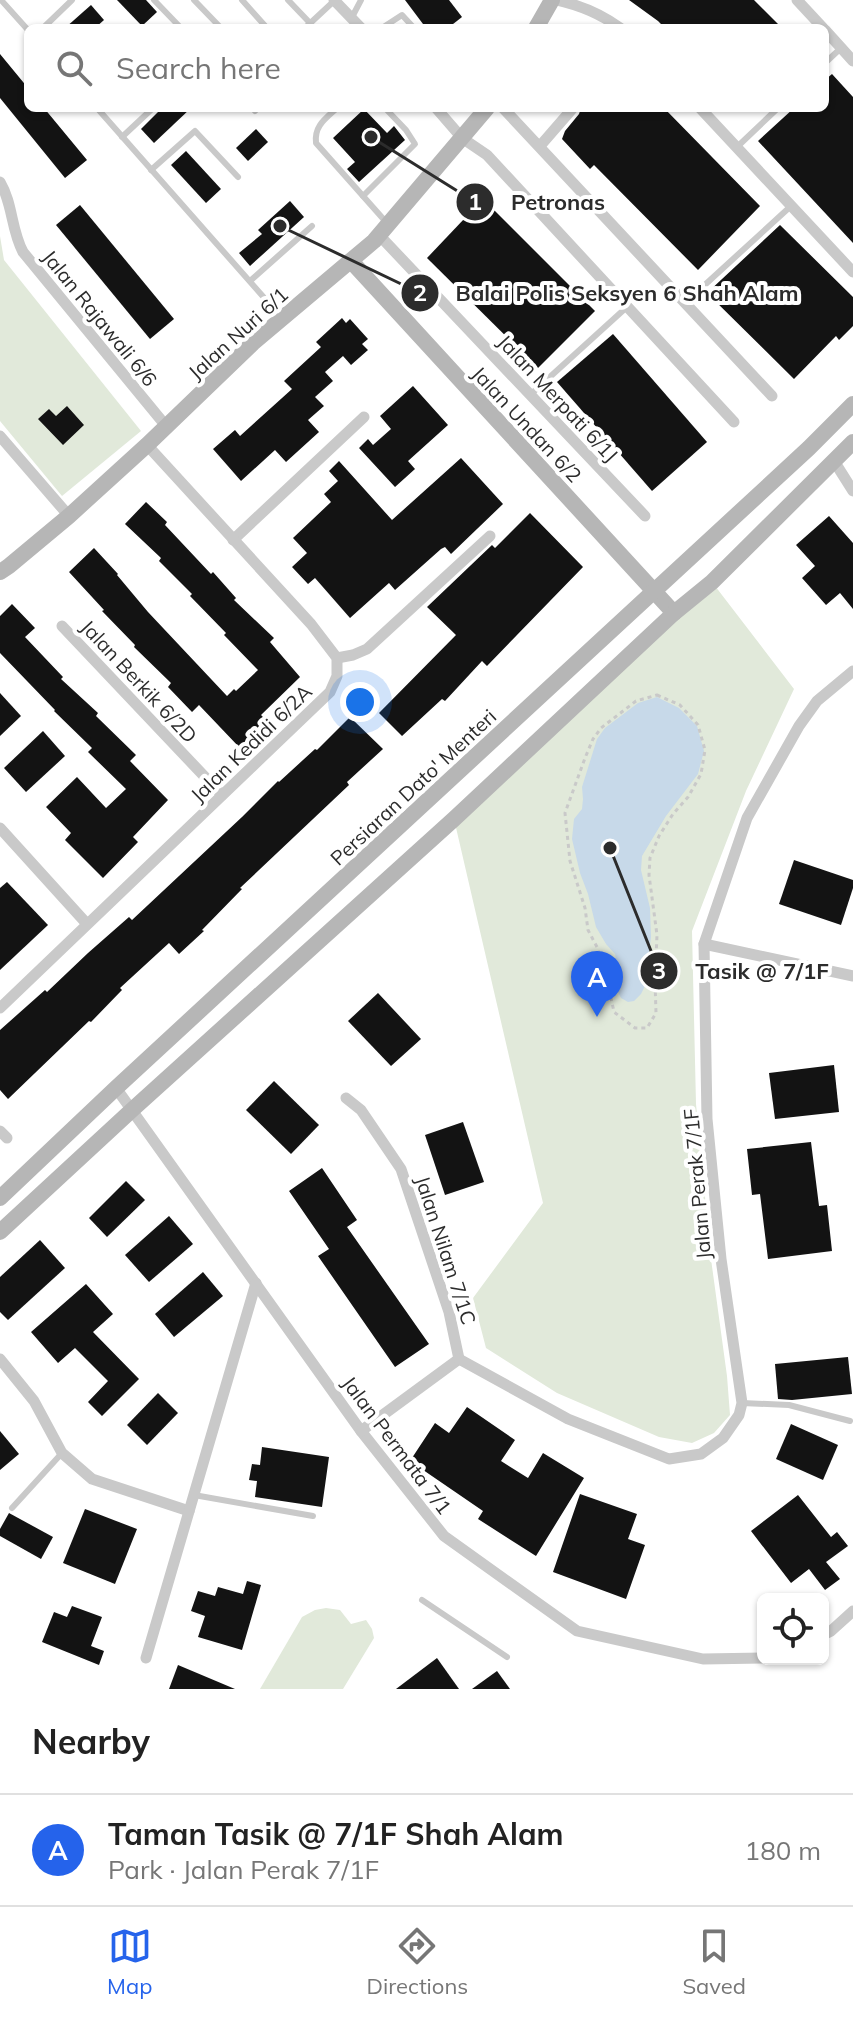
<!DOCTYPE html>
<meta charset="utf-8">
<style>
:root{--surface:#fff;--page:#f2f2f2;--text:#222;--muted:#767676;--line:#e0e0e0;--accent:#2563eb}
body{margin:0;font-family:Mulish,sans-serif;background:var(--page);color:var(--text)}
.controls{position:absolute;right:24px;bottom:24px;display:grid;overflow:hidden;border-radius:12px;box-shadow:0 2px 6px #0004}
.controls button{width:72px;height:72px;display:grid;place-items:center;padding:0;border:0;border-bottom:2px solid var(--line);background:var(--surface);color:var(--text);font:40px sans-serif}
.you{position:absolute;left:360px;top:702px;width:28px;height:28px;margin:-20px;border:6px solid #fff;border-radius:50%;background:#1a73e8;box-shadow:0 0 0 12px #1a73e833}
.badge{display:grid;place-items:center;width:52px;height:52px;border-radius:50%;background:var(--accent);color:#fff;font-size:26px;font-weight:700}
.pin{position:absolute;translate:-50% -66px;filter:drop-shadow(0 2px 4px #0008)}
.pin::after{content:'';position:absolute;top:42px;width:28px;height:24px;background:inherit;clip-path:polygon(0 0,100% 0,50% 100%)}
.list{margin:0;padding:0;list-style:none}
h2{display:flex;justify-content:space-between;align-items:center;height:104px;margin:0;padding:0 32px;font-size:34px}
h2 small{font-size:26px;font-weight:400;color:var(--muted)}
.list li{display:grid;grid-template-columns:52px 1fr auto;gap:24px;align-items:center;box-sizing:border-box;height:112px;padding:0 32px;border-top:2px solid var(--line)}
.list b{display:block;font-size:30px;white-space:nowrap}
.list p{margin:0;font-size:26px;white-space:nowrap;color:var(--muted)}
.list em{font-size:26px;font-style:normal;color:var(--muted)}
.icon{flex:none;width:44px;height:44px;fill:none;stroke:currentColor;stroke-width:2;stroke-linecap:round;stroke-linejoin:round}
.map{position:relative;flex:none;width:853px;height:1689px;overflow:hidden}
.search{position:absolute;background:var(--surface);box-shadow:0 2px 6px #0004;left:24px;right:24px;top:24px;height:88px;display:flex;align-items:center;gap:20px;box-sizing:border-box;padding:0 28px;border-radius:12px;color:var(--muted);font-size:30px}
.sheet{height:216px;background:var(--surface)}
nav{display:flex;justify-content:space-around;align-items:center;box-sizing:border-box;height:112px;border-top:2px solid var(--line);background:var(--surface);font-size:22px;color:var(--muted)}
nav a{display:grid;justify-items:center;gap:4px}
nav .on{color:var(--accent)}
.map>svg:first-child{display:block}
.green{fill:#e1e9da}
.water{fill:#c7d9e9}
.building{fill:#131313}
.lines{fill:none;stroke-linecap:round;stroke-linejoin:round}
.path{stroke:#c9c9c9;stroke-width:3;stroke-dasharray:4 4;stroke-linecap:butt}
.lane{stroke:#c9c9c9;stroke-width:6}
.street{stroke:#c9c9c9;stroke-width:11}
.secondary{stroke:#b6b6b6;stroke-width:16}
.labels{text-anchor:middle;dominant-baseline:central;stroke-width:8;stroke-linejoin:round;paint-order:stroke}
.street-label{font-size:20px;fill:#2c2c2c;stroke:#fff}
.leader{fill:none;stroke:#2c2c2c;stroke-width:3}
.callout-dot{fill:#2c2c2c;stroke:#fff;stroke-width:3}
.mark-label{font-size:24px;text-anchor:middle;font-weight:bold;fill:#fff}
.callout-label{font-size:22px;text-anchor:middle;font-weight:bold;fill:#2c2c2c;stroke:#fff;stroke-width:8;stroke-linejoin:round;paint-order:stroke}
</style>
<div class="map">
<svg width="853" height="1689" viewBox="0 0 853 1689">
<rect width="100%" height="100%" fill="#fff"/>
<g class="green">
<polygon points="0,236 4,260 141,431 62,496 0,421"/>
<polygon points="712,582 794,689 746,791 692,931 696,1104 711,1259 727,1376 730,1415 714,1433 692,1443 659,1437 557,1393 486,1348 473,1298 543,1203 454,819"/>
<polygon points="326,1608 340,1610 351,1624 366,1620 372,1629 374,1638 343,1689 260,1689 302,1617 315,1610"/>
</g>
<polygon class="water" points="657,697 679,708 697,726 704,751 698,774 666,816 642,856 641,870 650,908 651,937 645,986 641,994 634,1001 628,1002 621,998 614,984 614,972 617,963 615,954 606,944 596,927 588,894 580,873 572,839 574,819 582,809 583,799 582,787 597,739 605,728 638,703"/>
<g class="building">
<polygon points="117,0 146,0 157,12 142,26"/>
<polygon points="405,0 449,0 462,17 448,28 426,28"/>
<polygon points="629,0 754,0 782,28 665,28 658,21"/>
<polygon points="91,5 104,20 95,28 65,28"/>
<polygon points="0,54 28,88 28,108 44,108 87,160 65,178 0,98"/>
<polygon points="832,74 853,97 853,243 758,141 794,108 825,108 825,80"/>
<polygon points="162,108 191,108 154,143 141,129"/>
<polygon points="581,108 664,108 760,206 698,270 594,165 590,169 562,139 565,131 579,114"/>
<polygon points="364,109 387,133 394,126 405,140 359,182 347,169 355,162 333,138"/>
<polygon points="256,129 268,142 248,161 236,148"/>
<polygon points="186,151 221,189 206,203 171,165"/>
<polygon points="483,199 595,311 538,368 427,258"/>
<polygon points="290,201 304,217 250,266 239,253 262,234 258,230"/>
<polygon points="80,205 174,319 150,339 56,225"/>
<polygon points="780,225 853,297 853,326 839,340 836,336 794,379 707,293"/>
<polygon points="342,318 346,323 350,319 368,339 362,344 368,350 351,365 343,356 325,372 333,381 315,397 324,406 308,420 319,432 286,462 275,450 241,481 213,449 235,430 240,436 292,389 284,381 321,347 316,342"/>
<polygon points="613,334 707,442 652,491 557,382"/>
<polygon points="413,386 448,425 408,461 415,469 395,487 359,448 368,439 373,445 391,429 380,416"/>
<polygon points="67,406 84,425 63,445 38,419 49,409 56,416"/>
<polygon points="461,458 503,504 451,554 445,547 441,549 395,590 389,583 350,618 315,578 308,584 292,567 307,553 293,538 331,502 324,494 338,481 329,471 339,461 392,520"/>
<polygon points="146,502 167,522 165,525 211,574 213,572 236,598 234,600 274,638 270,642 300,677 261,715 267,721 239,747 199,705 192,712 168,687 171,683 134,647 135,645 102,611 104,610 69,572 94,548 118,574 117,575 148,612 227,696 234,689 236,691 258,670 224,635 226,633 190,596 192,594 159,561 161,558 125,524"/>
<polygon points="530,513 583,567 487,666 482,661 445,701 442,699 402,736 379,713 456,635 427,607 492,545 495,548"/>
<polygon points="829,516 853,543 853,609 840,593 826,605 802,578 815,566 796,545"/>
<polygon points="12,604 35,628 25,637 63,677 61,679 98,713 96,716 136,755 130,761 168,800 133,837 138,842 103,878 65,840 71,833 46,807 77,777 106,808 126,789 88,752 92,748 54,711 55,710 0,653 0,616"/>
<polygon points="0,693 21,716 0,736"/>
<polygon points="350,717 383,749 347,782 349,785 240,888 242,889 202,930 204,931 179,954 169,943 120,988 122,990 91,1022 89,1021 8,1099 0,1090 0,1030 45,990 47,992 88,953 129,917 132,920 242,817 278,781 279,782 315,749 317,750"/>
<polygon points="43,731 65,756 26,792 4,768"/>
<polygon points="794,860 853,880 853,888 841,925 779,904"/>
<polygon points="7,882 48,925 0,970 0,888"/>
<polygon points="378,993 421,1039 391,1066 348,1021"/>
<polygon points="834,1065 839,1112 775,1119 769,1073"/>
<polygon points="274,1081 319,1125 291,1154 246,1110"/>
<polygon points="463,1122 484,1182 445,1195 425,1135"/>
<polygon points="811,1142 819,1206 827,1205 832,1251 768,1259 760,1194 752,1195 747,1149"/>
<polygon points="322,1168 357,1220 347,1227 429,1344 395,1367 318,1256 329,1249 289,1191"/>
<polygon points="126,1181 145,1200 107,1237 89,1218"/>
<polygon points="169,1216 193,1244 149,1282 125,1255"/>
<polygon points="40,1240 65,1268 8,1320 0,1312 0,1277"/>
<polygon points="203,1272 223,1296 174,1337 155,1314"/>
<polygon points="86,1284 113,1314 93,1332 139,1379 102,1416 88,1402 108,1381 75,1348 58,1363 31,1332"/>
<polygon points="848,1357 852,1394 792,1400 778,1399 775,1364"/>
<polygon points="158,1393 178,1413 147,1445 127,1425"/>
<polygon points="467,1407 515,1440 501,1461 528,1478 543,1453 584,1478 536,1556 478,1519 483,1511 410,1461 435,1423 449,1433"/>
<polygon points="791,1424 838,1445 823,1480 776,1459"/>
<polygon points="0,1431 19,1454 0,1470"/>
<polygon points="262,1447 329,1457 322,1507 255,1497 257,1481 249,1480 252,1464 260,1465"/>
<polygon points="580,1494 637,1514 628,1539 645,1545 626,1599 553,1572"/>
<polygon points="798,1495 831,1537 837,1532 848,1546 826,1562 840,1579 825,1590 809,1569 791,1583 751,1531"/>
<polygon points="85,1509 137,1529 115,1584 63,1563"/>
<polygon points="9,1513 53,1537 41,1559 0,1536 0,1529"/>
<polygon points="247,1581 261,1585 242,1650 198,1637 205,1616 191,1611 198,1591 215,1596 218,1587 243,1594"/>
<polygon points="72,1606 102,1617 91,1646 104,1651 99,1665 42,1642 54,1612 67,1617"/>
<polygon points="437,1658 459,1689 396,1689"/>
<polygon points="178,1665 235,1689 169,1689"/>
<polygon points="497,1671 510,1689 472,1689"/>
</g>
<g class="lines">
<polygon class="path" points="657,695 680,705 698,725 705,750 701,774 688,797 673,814 659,836 650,858 649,875 657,935 655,981 656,1013 647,1028 635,1028 614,1012 606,975 597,947 588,930 585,908 570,861 565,813 585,758 593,739 601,728 636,701"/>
<g class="lane">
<polyline points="1,0 28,30"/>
<polyline points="154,0 180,27 178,28"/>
<polyline points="194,0 221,28"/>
<polyline points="242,0 267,28"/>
<polyline points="288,0 310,23"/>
<polyline points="351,19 361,0"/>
<polyline points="43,28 72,0"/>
<polyline points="305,28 334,1"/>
<polyline points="382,28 402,15 414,28"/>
<polyline points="825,63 841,48"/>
<polyline points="97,108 282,318"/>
<polyline points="253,108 255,111"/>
<path d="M337,108C325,119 314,126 316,143L386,222"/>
<polyline points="122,137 153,108"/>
<polyline points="737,147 778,108"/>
<polyline points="151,170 195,131 238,177"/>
<polyline points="363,196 415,144 406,130 385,108"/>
<polyline points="250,281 312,226"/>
<polyline points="685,303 791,206"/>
<polyline points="530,395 628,306"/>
<polyline points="742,1403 789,1405 850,1421"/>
<polyline points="194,1495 313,1516"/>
<polyline points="12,1508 62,1453"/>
<polyline points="422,1600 507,1657"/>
</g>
<g class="street">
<polyline points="334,0 361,28"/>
<path d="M556,0C579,5 601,14 620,28"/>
<polyline points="797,0 823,28"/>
<polyline points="825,30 853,61"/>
<polyline points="436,108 462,138 487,155 734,422"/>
<polyline points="503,108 772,396"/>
<polyline points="700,108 853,272"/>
<polyline points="540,146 573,108"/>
<path d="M0,182C13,204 11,230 23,252L166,426"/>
<polyline points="379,235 645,516"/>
<polyline points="0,436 69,516"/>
<polyline points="834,461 853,491"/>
<polyline points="233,540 364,417"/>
<polyline points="62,626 222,795"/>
<polyline points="337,658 353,655 367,649 490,536"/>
<polyline points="0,828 87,924"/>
<polyline points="704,944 853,976"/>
<polyline points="0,1008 330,692 337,676 337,658 311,624 147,445"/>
<polyline points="116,1088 361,1431 444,1536 577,1631 703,1659 763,1658"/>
<polyline points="346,1098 361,1110 401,1169 449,1312 459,1359 361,1431"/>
<polyline points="0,1131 7,1138"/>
<polyline points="0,1359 34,1401 62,1453 92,1479 189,1511"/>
<polyline points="459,1359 568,1419 669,1459 701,1454 723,1438 739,1415 742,1403 721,1259 707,1119 704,944 747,818 799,726 817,701 853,671"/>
<polyline points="823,1635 831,1631 853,1611"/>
<polyline points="146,1658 256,1283"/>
</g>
<g class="secondary">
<polyline points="536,28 552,0"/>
<polyline points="351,261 674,613"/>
<polyline points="0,572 9,566 69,516 147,445 253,343 374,241 487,108"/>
<polyline points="0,1198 116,1088 809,448 853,404"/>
<polyline points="0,1232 133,1109 454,819 674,613 712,582 853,442"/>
</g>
</g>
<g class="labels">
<g class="street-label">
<text transform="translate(100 318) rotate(51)">Jalan Rajawali 6/6</text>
<text transform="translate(238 333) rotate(-42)">Jalan Nuri 6/1</text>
<text transform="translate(558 398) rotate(47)">Jalan Merpati 6/1J</text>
<text transform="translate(527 424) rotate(47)">Jalan Undan 6/2</text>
<text transform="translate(139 681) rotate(47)">Jalan Berkik 6/2D</text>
<text transform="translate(251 743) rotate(-44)">Jalan Kedidi 6/2A</text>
<text transform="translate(413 787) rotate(-43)">Persiaran Dato' Menteri</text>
<text transform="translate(697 1184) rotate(-95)">Jalan Perak 7/1F</text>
<text transform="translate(446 1250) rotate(72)">Jalan Nilam 7/1C</text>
<text transform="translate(397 1445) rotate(53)">Jalan Permata 7/1</text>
</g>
</g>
<path class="leader" d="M371 137L475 202M280 226L420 293M610 848L659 971"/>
<g class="callout-dot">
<circle cx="371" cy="137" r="8"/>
<circle cx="280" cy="226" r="8"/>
<circle cx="610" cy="848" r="8"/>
<circle cx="475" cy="202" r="20"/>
<circle cx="420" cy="293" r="20"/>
<circle cx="659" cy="971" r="20"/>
</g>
<g class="mark-label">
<text x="475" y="210">1</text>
<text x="420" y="301">2</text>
<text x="659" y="979">3</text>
</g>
<g class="callout-label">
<text x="558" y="210">Petronas</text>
<text x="627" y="301">Balai Polis Seksyen 6 Shah Alam</text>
<text x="762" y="979">Tasik @ 7/1F</text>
</g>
</svg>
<div class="controls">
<button><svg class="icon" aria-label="locate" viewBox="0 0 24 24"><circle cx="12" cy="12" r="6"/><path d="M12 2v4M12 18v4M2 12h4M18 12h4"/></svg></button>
</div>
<div class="you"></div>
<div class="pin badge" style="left:597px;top:1017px">A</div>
<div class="search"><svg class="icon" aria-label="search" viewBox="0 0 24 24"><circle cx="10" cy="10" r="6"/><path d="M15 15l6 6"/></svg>Search here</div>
</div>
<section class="sheet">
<h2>Nearby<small></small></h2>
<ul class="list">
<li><span class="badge">A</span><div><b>Taman Tasik @ 7/1F Shah Alam</b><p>Park · Jalan Perak 7/1F</p></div><em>180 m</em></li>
</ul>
</section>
<nav>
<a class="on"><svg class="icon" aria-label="map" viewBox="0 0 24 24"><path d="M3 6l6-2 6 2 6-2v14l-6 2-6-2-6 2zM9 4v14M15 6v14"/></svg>Map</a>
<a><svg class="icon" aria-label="directions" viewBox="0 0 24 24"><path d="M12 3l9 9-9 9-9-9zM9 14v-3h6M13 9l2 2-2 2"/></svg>Directions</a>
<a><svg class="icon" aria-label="saved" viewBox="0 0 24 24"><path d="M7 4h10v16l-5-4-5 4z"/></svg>Saved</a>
</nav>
